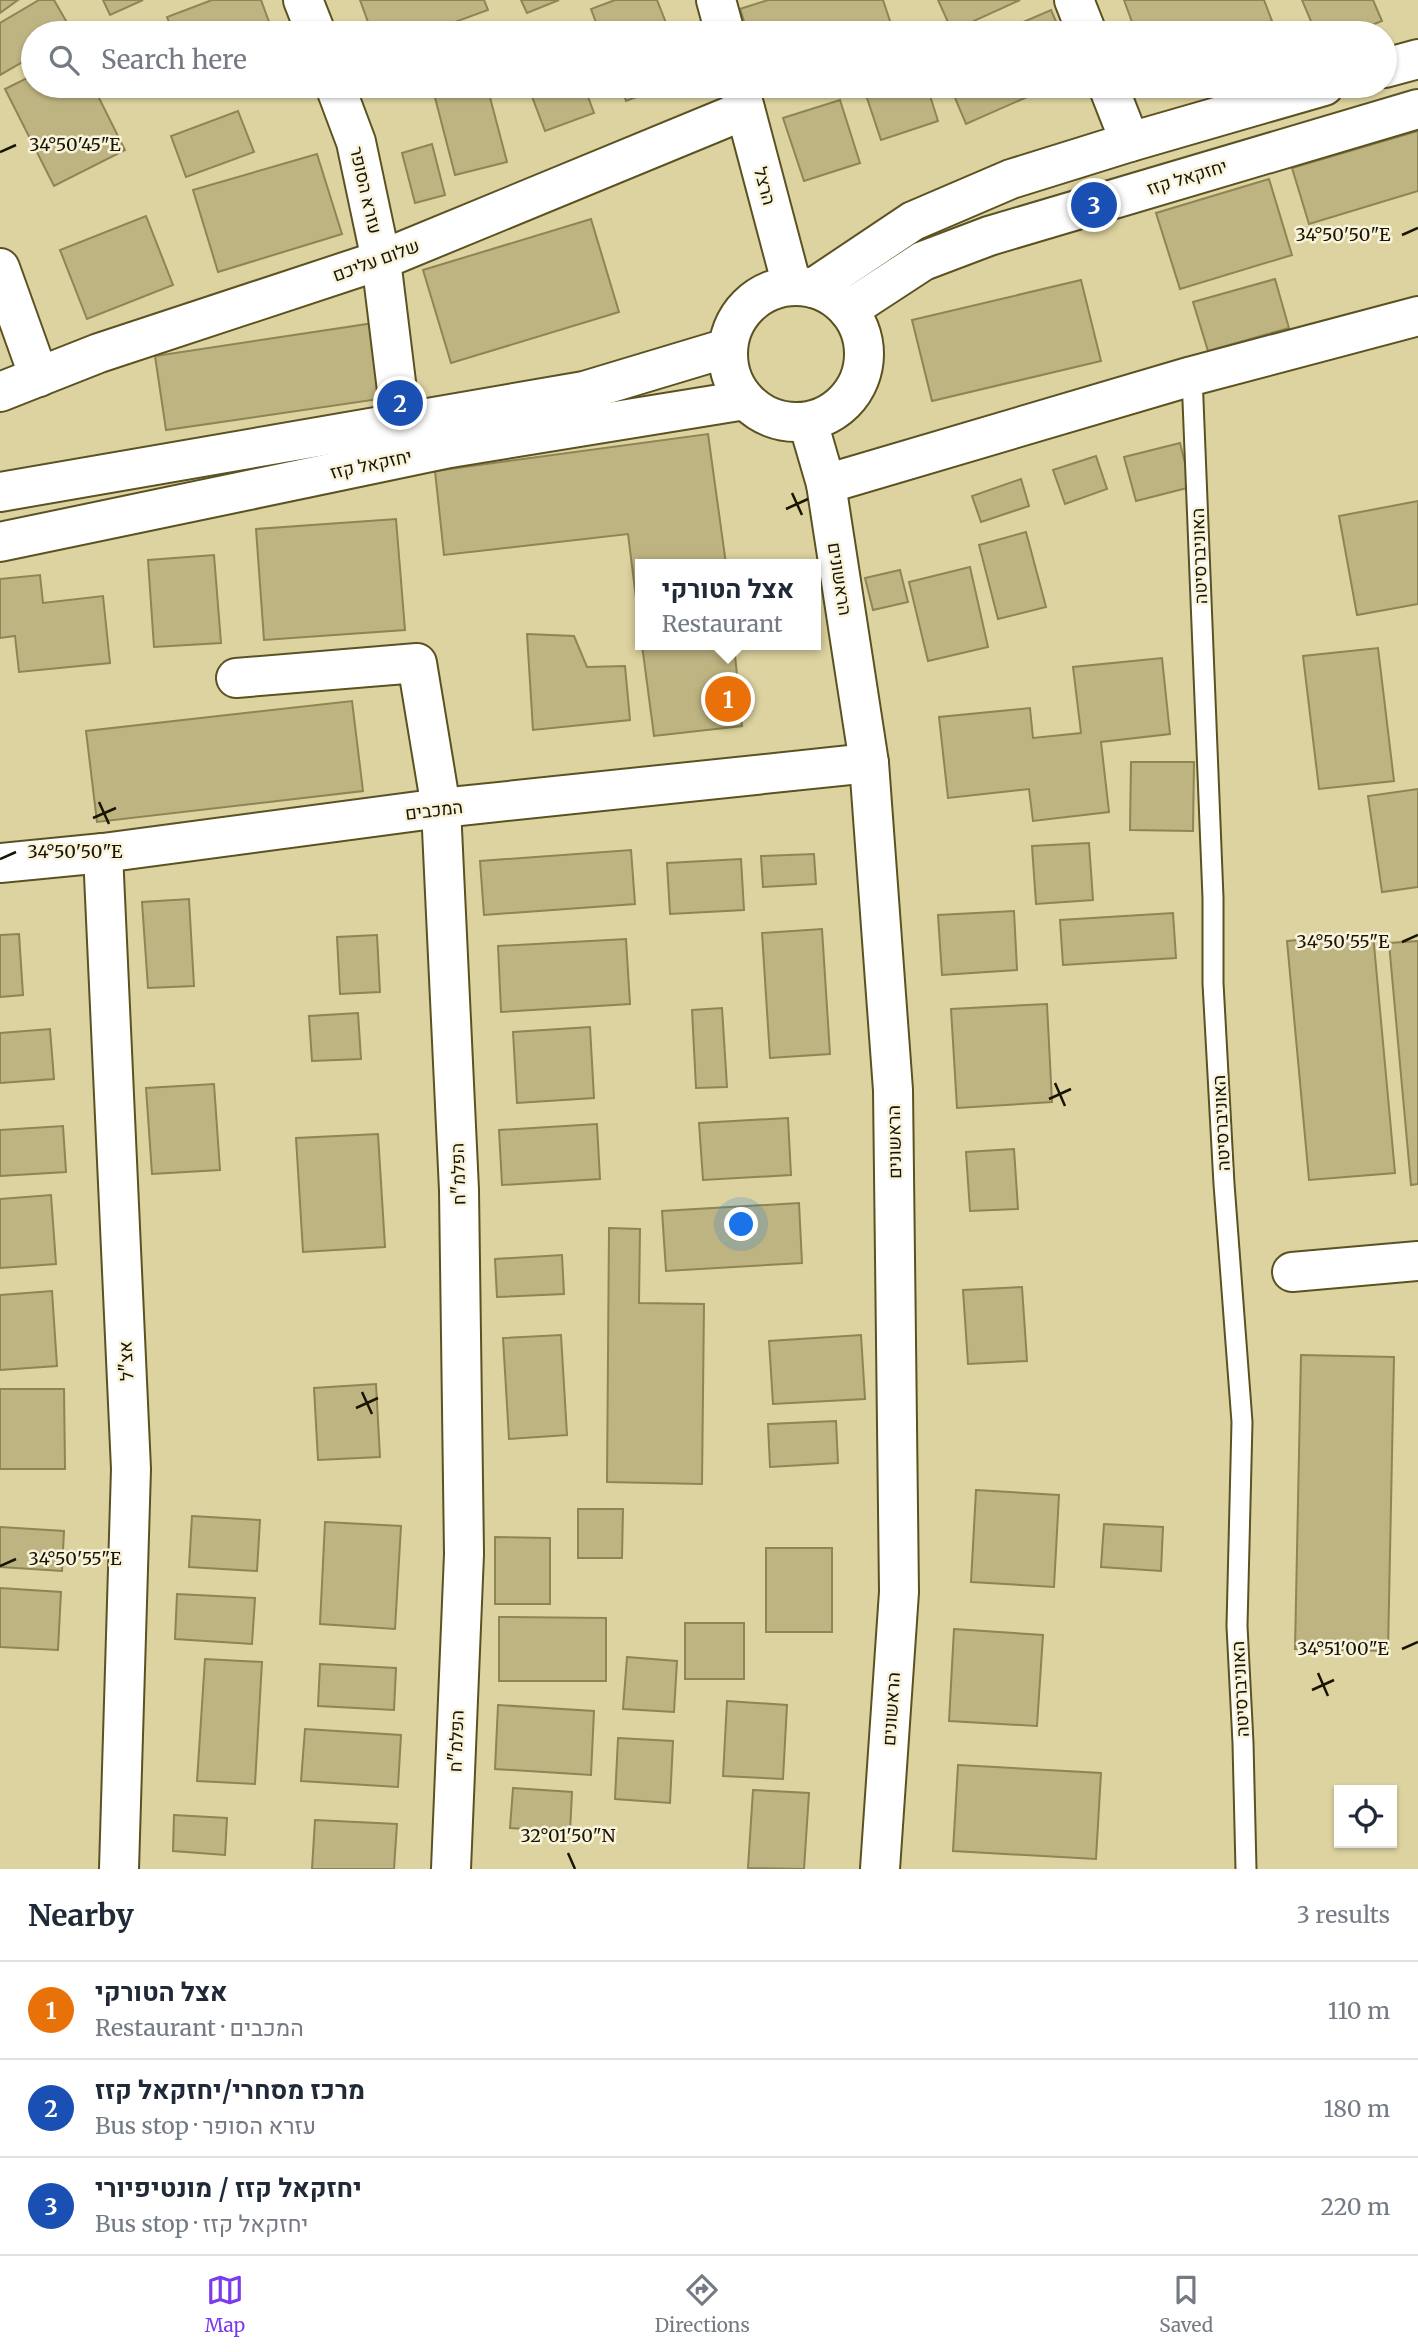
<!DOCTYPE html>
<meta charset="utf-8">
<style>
:root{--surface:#fff;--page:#f6f6f7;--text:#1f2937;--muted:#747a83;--line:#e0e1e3;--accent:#7c3aed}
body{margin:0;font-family:Merriweather,Heebo,serif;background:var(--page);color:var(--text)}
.controls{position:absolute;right:21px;bottom:21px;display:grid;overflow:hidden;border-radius:0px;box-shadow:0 2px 5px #0004}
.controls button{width:63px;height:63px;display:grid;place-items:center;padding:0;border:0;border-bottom:2px solid var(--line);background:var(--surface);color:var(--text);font:35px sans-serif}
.you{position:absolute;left:742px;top:1225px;width:24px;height:24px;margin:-18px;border:5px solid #fff;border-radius:50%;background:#1a73e8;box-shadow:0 0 0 10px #1a73e833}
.badge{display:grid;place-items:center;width:46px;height:46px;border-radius:50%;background:var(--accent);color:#fff;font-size:23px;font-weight:700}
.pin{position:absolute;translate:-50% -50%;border:4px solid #fff;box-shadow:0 2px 7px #0006}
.popup{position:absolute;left:635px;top:559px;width:186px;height:91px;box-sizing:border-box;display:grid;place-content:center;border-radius:0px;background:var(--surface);filter:drop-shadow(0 2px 5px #0005);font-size:23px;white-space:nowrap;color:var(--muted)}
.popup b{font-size:26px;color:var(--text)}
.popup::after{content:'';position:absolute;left:50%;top:100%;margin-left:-14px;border:14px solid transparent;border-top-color:var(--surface)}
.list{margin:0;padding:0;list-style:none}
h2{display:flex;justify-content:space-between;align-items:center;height:91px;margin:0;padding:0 28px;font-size:30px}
h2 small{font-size:23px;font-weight:400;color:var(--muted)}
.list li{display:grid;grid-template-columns:46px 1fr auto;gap:21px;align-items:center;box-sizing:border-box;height:98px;padding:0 28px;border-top:2px solid var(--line)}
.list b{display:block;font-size:26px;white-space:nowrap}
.list p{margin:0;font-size:23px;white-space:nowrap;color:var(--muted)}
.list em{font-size:23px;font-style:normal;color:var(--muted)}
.icon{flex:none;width:38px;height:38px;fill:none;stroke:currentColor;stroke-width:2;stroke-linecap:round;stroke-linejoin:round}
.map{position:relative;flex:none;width:1418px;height:1869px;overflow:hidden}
.search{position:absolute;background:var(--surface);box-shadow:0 2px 5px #0004;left:21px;right:21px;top:21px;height:77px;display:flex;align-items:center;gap:18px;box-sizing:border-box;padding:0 24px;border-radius:38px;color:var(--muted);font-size:26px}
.sheet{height:385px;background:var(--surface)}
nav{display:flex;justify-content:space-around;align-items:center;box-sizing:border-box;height:98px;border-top:2px solid var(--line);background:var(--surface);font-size:19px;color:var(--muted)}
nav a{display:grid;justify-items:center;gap:4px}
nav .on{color:var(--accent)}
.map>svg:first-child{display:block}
.building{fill:#bdb481;stroke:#8e8454;stroke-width:2}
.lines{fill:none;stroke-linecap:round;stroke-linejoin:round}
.service-casing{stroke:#5b5222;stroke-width:23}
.minor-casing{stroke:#5b5222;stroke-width:42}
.tertiary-casing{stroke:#5b5222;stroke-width:42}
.service{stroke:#fff;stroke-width:19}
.minor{stroke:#fff;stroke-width:38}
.tertiary{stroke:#fff;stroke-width:38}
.ticks{fill:none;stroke:#191503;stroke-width:2.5}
.labels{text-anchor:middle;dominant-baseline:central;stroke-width:5;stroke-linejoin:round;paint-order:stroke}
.street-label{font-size:18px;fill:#191503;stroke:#f8f3da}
.ticks-label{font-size:18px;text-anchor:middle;fill:#191503;stroke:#f8f3da;stroke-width:5;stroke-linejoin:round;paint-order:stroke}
</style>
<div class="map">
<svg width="1418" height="1869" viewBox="0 0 1418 1869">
<rect width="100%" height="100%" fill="#ddd3a0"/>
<g class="building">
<polygon points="0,0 18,0 0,13"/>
<polygon points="39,0 54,0 73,33 33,33 33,56 0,75 0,23"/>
<polygon points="103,0 143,0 110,15"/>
<polygon points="212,0 261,0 272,30 263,33 173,33 167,17"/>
<polygon points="360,0 484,0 488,10 425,33 372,33"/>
<polygon points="521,0 559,0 527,13"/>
<polygon points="615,0 657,0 670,33 600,33 591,9"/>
<polygon points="768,0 883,0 892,27 872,33 748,33 740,9"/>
<polygon points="938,0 1020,0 952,31"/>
<polygon points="1124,0 1264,0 1272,21 1239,33 1136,33"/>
<polygon points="1302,0 1373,0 1382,21 1352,33 1316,33"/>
<polygon points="1051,10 1061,33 998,33"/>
<polygon points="33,75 33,86 93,86 125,150 54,186 5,89"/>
<polygon points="432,86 487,86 507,162 455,175"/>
<polygon points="528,86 584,86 594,113 545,131"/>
<polygon points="621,86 666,86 626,101"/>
<polygon points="863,86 927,86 938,121 881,140"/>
<polygon points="950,86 1052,86 966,124"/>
<polygon points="840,100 860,163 804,181 783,118"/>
<polygon points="238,111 254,152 186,177 171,136"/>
<polygon points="1418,131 1418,191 1309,224 1292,168"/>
<polygon points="432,144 445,195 415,203 402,153"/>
<polygon points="317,154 342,234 218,272 193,190"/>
<polygon points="1269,179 1292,255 1180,289 1156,213"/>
<polygon points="146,216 173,285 87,319 60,250"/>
<polygon points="591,219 619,312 451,363 423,270"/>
<polygon points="1275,279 1289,328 1208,351 1193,302"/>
<polygon points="1081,280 1101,361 932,401 912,320"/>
<polygon points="374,323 386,398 166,430 155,356"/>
<polygon points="708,434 726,564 640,564 640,630 628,534 444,555 435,471"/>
<polygon points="1180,443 1191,487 1136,501 1124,457"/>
<polygon points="1096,456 1107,489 1065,504 1053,470"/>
<polygon points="1021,479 1029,506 981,522 972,496"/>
<polygon points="1418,501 1418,604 1357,615 1339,516"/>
<polygon points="396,519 405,630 264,640 256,529"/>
<polygon points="1026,532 1046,607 998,619 979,545"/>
<polygon points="214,555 221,643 154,647 148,560"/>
<polygon points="970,567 988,647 928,661 909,582"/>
<polygon points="900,570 908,602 873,610 865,578"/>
<polygon points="40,575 43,603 103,596 110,663 19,672 15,636 0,638 0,579"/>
<polygon points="527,634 574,636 587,667 625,666 630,720 533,730"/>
<polygon points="642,645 734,645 742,726 654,736"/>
<polygon points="1378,648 1394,781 1319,789 1303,656"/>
<polygon points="1162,658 1170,734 1101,742 1109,812 1033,821 1029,789 948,798 939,717 1030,708 1033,738 1081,733 1073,667"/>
<polygon points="352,701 363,791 97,822 86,731"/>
<polygon points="1131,762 1194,762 1193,831 1130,830"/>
<polygon points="1418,789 1418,887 1382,892 1368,796"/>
<polygon points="1089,843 1093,900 1036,904 1032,846"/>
<polygon points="631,850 635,904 484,915 480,861"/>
<polygon points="814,854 816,884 763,887 761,856"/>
<polygon points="741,859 744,910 670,914 667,863"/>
<polygon points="189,899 194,986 148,988 142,902"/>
<polygon points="1014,911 1017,970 942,975 938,915"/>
<polygon points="1173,913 1176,958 1063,965 1060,920"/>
<polygon points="822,929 830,1054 770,1058 762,933"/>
<polygon points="19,934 23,995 0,997 0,935"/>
<polygon points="1373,934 1395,1173 1309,1180 1287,941"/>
<polygon points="377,935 380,992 340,994 337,937"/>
<polygon points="626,939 630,1004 501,1012 498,946"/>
<polygon points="1418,941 1418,1184 1411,1185 1389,943"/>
<polygon points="1047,1004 1052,1102 957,1108 951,1009"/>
<polygon points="722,1008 727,1087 696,1088 692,1010"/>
<polygon points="358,1013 361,1059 312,1061 309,1016"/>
<polygon points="590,1027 594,1098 517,1103 513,1032"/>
<polygon points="50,1029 54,1079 0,1083 0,1033"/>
<polygon points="214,1084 220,1170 152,1174 146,1088"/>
<polygon points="788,1118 791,1175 703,1180 699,1123"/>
<polygon points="597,1124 600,1179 502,1185 499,1130"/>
<polygon points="63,1126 66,1172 0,1176 0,1130"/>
<polygon points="378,1134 385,1247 303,1252 296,1138"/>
<polygon points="1014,1149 1018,1209 970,1211 966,1152"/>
<polygon points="51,1195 56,1264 0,1268 0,1199"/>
<polygon points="799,1203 802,1263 666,1271 662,1211"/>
<polygon points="609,1228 640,1229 639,1303 704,1304 702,1484 607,1482"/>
<polygon points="562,1255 564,1294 497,1297 495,1259"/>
<polygon points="1022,1287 1027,1361 968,1364 963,1290"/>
<polygon points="52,1291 57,1366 0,1370 0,1295"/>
<polygon points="561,1335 567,1435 509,1439 503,1338"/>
<polygon points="861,1335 865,1399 773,1404 769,1341"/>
<polygon points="1301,1355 1394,1357 1388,1651 1295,1649"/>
<polygon points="376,1384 380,1457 318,1460 314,1388"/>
<polygon points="0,1389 64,1389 65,1469 0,1469"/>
<polygon points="836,1421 838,1463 770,1467 768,1424"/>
<polygon points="976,1490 1059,1495 1054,1587 971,1582"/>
<polygon points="578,1509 623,1509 622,1558 578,1558"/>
<polygon points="192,1516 260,1520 257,1571 189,1567"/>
<polygon points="325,1522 401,1526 395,1629 320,1624"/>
<polygon points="1104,1524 1163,1527 1161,1571 1101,1567"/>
<polygon points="0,1527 64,1531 62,1571 0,1567"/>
<polygon points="495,1537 550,1538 550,1604 495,1604"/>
<rect x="766" y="1548" width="66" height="84"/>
<polygon points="0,1588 61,1592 58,1650 0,1647"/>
<polygon points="177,1594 255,1598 252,1644 175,1639"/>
<polygon points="499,1617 606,1618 606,1681 499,1681"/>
<rect x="685" y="1623" width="59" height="56"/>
<polygon points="954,1629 1043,1635 1037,1726 949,1721"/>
<polygon points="627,1657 677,1661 674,1712 623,1709"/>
<polygon points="205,1659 262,1662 255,1784 197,1781"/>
<polygon points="320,1664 396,1668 394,1710 318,1706"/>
<polygon points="727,1701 787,1705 783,1779 723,1776"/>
<polygon points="498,1705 594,1711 591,1775 495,1769"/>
<polygon points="305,1729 401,1735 398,1787 301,1781"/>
<polygon points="618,1738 673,1741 670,1803 615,1799"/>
<polygon points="958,1765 1101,1773 1096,1859 953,1851"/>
<polygon points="513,1788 572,1792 570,1832 510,1828"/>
<polygon points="753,1790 809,1793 804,1869 748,1868"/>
<polygon points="174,1815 227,1818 225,1855 173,1851"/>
<polygon points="315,1820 397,1824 394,1869 312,1869"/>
</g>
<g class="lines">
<defs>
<polyline id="service" points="1192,376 1213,898 1213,983 1224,1184 1242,1422 1237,1626 1243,1743 1246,1869"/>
<g id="minor">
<polyline points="303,0 316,33"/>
<polyline points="716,0 725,33"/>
<polyline points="1074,0 1087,33"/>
<polyline points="335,86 356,142 381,260 401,423"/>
<polyline points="739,86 792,286"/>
<polyline points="1108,86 1130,142"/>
<polyline points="0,268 39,377"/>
<polyline points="0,392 99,353 381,260 745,110"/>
<polyline points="808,422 826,484 869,763 893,1090 899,1592 880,1869"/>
<polyline points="826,484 1192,376 1418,316"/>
<polyline points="236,678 417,663 441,808 459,1190 464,1554 451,1869"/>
<polyline points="103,853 131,1469 119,1869"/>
<polyline points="0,863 103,853 441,808 869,763"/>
<polyline points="1292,1272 1418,1261"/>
</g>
<g id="tertiary">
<polyline points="1385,68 1418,59"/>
<circle cx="796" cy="354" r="68"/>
<polyline points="813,288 913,221 1011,179 1130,142 1324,86"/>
<polyline points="848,310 923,261 989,236 1418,109"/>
<polyline points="0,492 584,391 727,348"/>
<polyline points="0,542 450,448 745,400"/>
</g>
</defs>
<use href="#service" class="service-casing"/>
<use href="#minor" class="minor-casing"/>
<use href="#tertiary" class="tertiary-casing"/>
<use href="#service" class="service"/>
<use href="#minor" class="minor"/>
<use href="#tertiary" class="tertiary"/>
</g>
<path class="ticks" d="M0,152L16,145M1402,235L1418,228M792,493L802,515M786,509L808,499M99,802L109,824M93,818L116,808M0,859L16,852M1402,942L1418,935M1055,1083L1065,1106M1049,1099L1071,1089M362,1392L372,1414M356,1408L378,1398M0,1566L16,1559M1402,1649L1418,1642M1318,1673L1328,1696M1312,1690L1334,1680M568,1853L575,1869"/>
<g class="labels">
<g class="street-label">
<text transform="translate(1187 177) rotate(-17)">יחזקאל קזז</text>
<text transform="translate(765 186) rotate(75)">הרצל</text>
<text transform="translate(366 190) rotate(77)">עזרא הסופר</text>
<text transform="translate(376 260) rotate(-20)">שלום עליכם</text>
<text transform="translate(371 464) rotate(-12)">יחזקאל קזז</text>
<text transform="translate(1199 556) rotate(-92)">האוניברסיטה</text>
<text transform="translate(840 579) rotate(81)">הראשונים</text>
<text transform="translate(434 810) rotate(-7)">המכבים</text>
<text transform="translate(1221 1123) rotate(-93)">האוניברסיטה</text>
<text transform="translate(894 1142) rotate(-91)">הראשונים</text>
<text transform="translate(458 1174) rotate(-92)">הפלמ"ח</text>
<text transform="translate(126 1361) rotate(-93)">אצ"ל</text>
<text transform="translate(1240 1689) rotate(-93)">האוניברסיטה</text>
<text transform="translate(891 1709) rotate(-86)">הראשונים</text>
<text transform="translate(456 1741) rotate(-88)">הפלמ"ח</text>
</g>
</g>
<g class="ticks-label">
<text x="75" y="151">34°50'45"E</text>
<text x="1343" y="241">34°50'50"E</text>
<text x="75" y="858">34°50'50"E</text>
<text x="1343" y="948">34°50'55"E</text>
<text x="75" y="1565">34°50'55"E</text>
<text x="1343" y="1655">34°51'00"E</text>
<text x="568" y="1842">32°01'50"N</text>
</g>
</svg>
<div class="controls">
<button><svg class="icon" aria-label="locate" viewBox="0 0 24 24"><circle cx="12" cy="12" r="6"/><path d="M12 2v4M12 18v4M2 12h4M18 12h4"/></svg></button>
</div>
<div class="you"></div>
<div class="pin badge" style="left:728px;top:699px;background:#e8710a">1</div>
<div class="popup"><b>אצל הטורקי</b>Restaurant</div>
<div class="pin badge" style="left:400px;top:403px;background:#1a4fb4">2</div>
<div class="pin badge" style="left:1094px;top:205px;background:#1a4fb4">3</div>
<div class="search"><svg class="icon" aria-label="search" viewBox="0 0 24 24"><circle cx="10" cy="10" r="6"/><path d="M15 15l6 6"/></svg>Search here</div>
</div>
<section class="sheet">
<h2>Nearby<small>3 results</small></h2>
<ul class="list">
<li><span class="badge" style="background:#e8710a">1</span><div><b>אצל הטורקי</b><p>Restaurant · המכבים</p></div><em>110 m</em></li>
<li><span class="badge" style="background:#1a4fb4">2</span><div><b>מרכז מסחרי/יחזקאל קזז</b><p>Bus stop · עזרא הסופר</p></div><em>180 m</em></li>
<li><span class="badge" style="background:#1a4fb4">3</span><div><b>יחזקאל קזז / מונטיפיורי</b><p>Bus stop · יחזקאל קזז</p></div><em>220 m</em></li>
</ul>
</section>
<nav>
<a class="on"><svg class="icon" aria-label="map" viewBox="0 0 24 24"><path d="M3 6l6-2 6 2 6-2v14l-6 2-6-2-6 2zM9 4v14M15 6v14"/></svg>Map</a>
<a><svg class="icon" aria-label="directions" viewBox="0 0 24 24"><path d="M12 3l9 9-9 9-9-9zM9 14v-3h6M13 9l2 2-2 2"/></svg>Directions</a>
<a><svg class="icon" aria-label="saved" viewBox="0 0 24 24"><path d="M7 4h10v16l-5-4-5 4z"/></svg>Saved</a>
</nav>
